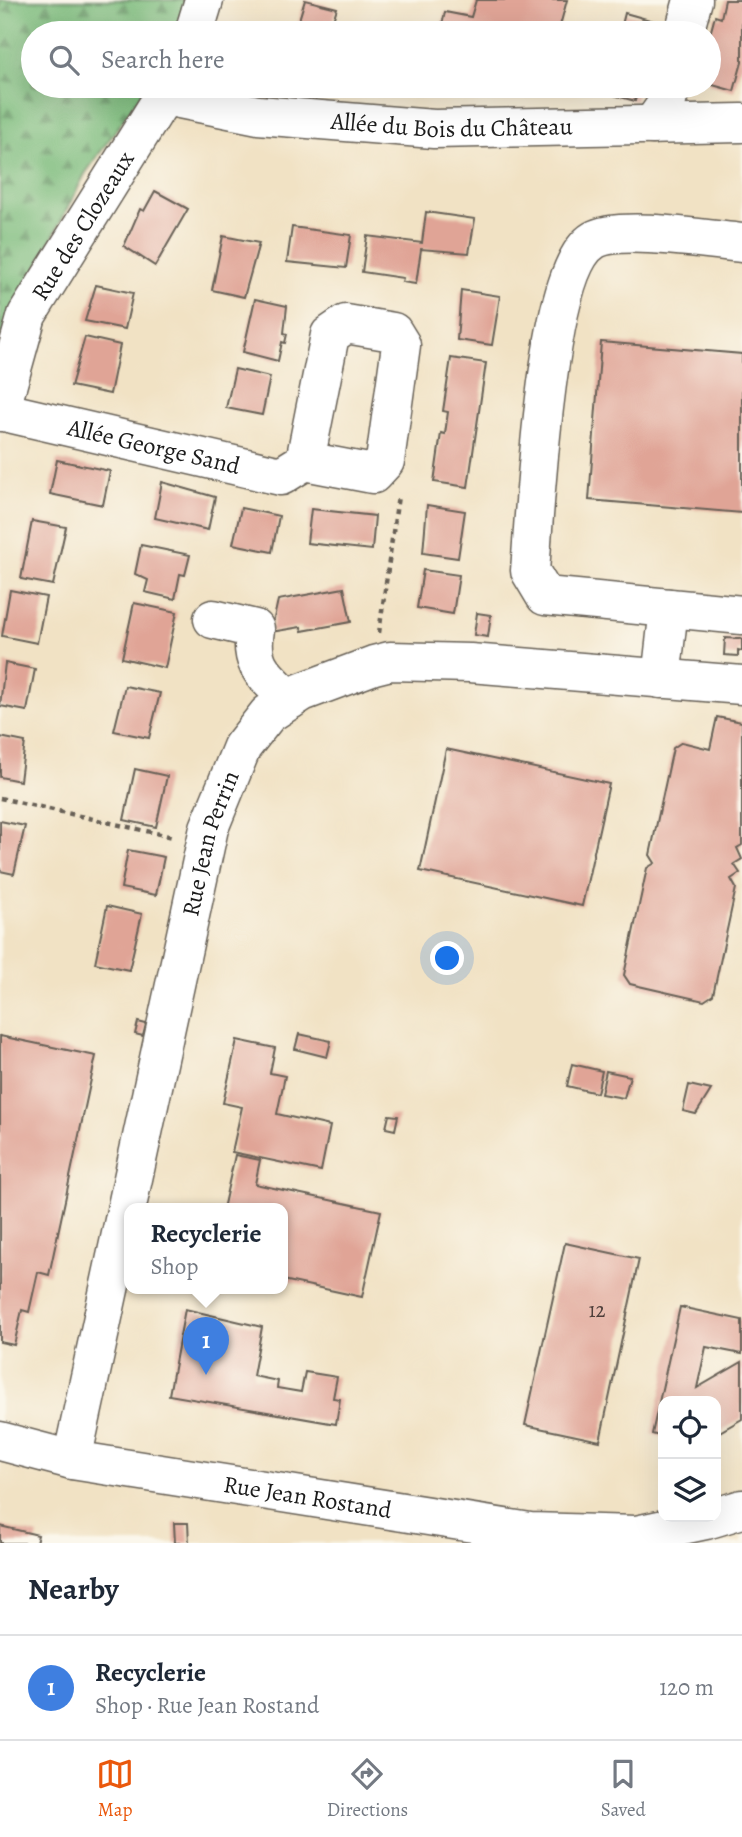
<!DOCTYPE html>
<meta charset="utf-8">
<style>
:root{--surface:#fff;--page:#f6f6f7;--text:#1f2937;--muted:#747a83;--line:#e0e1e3;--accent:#ea580c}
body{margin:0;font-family:Alegreya,serif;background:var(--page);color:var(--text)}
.controls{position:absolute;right:21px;bottom:21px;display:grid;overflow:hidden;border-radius:14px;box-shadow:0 7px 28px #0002}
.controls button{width:63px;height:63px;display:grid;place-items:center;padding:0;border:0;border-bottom:2px solid var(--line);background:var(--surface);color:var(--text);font:35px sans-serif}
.you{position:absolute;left:448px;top:959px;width:24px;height:24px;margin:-18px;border:5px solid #fff;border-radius:50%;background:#1a73e8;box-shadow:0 0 0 10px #1a73e833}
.badge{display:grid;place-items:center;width:46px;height:46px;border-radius:50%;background:var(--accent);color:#fff;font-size:23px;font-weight:700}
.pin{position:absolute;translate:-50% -58px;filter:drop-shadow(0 2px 4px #0008)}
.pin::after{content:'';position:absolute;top:37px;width:24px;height:21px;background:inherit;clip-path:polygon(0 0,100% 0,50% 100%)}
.popup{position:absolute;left:124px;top:1203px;width:164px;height:91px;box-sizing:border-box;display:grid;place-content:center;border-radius:14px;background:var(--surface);filter:drop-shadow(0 2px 5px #0005);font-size:23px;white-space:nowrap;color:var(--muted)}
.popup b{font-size:26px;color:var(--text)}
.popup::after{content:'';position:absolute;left:50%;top:100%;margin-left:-14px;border:14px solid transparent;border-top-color:var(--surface)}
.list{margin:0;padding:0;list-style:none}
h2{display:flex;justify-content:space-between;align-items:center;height:91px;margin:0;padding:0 28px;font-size:30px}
h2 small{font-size:23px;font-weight:400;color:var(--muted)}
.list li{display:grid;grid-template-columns:46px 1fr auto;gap:21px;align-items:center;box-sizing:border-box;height:105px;padding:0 28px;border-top:2px solid var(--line)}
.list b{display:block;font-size:26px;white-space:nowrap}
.list p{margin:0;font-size:23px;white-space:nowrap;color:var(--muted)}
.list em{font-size:23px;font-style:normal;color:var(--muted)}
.icon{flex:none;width:38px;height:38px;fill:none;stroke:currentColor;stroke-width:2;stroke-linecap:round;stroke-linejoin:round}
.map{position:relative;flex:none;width:742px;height:1543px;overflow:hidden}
.search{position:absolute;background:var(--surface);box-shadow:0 7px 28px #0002;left:21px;right:21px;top:21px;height:77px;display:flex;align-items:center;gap:18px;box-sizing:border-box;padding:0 24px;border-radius:38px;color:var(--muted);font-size:26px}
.sheet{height:196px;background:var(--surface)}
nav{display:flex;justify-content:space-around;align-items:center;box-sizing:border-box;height:98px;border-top:2px solid var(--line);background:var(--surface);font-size:19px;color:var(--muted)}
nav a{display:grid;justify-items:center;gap:4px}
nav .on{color:var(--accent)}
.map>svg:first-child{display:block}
.forest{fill:url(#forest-firs);stroke:#4c6c4c;stroke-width:2}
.building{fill:#e0a496}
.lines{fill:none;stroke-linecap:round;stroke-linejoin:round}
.minor-casing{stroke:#676157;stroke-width:41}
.path{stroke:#676157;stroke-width:4.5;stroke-dasharray:5 5;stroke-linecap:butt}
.minor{stroke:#fff;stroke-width:38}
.labels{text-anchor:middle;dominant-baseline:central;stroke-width:7;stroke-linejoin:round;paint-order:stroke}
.number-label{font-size:21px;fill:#4d3e3a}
.street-label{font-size:24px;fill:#1c1c1c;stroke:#fbf7ec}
</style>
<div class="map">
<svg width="742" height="1543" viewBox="0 0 742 1543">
<defs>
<pattern id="forest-firs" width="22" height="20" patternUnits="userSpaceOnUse" patternTransform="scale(1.75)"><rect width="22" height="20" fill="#7dbc7d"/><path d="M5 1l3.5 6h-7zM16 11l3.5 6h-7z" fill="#669866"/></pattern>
</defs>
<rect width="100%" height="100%" fill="#fbf7ec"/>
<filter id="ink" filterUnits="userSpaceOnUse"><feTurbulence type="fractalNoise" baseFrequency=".0143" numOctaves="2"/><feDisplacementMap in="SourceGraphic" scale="14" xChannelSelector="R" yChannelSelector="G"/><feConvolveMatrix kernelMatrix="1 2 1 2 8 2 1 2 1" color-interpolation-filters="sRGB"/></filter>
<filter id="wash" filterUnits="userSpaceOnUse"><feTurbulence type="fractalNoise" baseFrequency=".00686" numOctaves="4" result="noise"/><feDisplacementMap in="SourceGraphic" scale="28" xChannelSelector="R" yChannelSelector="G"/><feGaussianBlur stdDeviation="1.57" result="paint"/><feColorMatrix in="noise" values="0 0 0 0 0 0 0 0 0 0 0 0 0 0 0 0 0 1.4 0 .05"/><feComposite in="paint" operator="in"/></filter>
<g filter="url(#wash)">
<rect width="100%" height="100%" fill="#f1e2c4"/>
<polygon class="forest" points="0,0 192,0 183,33 33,33 33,86 147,86 85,174 0,340"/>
<g id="blocks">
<g class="building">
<polygon points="305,0 337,8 329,33 295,33"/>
<polygon points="476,0 567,0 558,33 466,33 467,31 442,25 445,12 471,17"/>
<polygon points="725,0 742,0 742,62 734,91 709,84 709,38 715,16 721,18"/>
<polygon points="625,13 657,22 654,33 620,33"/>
<polygon points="348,86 374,86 373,92"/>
<polygon points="404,86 452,86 449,97 403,90"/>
<polygon points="605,86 639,86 635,101 603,92"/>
<polygon points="155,191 188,209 155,266 124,246 140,209 144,211"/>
<polygon points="426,212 475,219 469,253 421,249 416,284 402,282 403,278 362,272 367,236 422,243"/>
<polygon points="292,227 351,235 346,268 287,262"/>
<polygon points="223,236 259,243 244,297 212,290"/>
<polygon points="96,285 133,293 125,329 85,321"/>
<polygon points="461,290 500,296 492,345 457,340"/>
<polygon points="255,299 287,306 284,333 287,334 285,343 282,342 278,361 243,352"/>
<polygon points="85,337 120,345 110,394 71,386"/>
<polygon points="601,342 742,354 742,513 589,500"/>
<polygon points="451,358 486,363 468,487 434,482 441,433 445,434 448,412 443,411"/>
<polygon points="235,369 270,377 262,415 226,408"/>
<polygon points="57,460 110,471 103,505 50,494"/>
<polygon points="162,482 215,497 208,530 155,518"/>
<polygon points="427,505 465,511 458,558 423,553"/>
<polygon points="241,508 279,516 272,552 233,544"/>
<polygon points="311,509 375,516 372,550 307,543"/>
<polygon points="32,521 66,527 53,585 21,579"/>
<polygon points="141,545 190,555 185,575 180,574 175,599 145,592 148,580 135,574"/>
<polygon points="423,570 459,575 453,614 417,608"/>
<polygon points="344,588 351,622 302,631 301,627 271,632 278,600"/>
<polygon points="10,590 46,597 37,643 2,636"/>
<polygon points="134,603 177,612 165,668 122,658"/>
<polygon points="477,613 491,615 488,637 474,635"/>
<polygon points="725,638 742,639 742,651 738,650 738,656 724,655"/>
<polygon points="5,663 35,669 27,711 0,706"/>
<polygon points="125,686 160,693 149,738 114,731"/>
<polygon points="717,717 742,722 742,845 737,848 742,859 734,864 740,873 731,879 736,888 713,995 704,1001 630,984 624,975 647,868 655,863 650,855 673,748 682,742 710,749"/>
<polygon points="0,737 25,742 20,781 0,777"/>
<polygon points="446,749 609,784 582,906 420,871"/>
<polygon points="135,769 167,776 156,827 124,820"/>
<polygon points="0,821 25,826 14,874 0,871"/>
<polygon points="128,850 164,857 156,895 121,888"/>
<polygon points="107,906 142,914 129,970 95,963"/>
<polygon points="138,1022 146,1024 143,1036 135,1034"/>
<polygon points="299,1034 331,1041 327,1057 295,1049"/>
<polygon points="0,1036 96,1056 49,1275 38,1272 29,1312 22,1310 14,1345 0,1342"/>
<polygon points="237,1040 275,1048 270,1073 285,1076 277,1114 330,1126 321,1171 232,1152 242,1107 223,1103"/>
<polygon points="572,1064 602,1071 597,1093 567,1086"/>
<polygon points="606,1071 630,1076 624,1098 601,1094"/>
<polygon points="689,1085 711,1090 696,1114 683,1111"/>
<polygon points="389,1115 398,1116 395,1130 386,1128"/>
<polygon points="235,1155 260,1160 255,1184 381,1211 362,1297 283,1280 283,1209 223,1209"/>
<polygon points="565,1243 639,1259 600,1441 525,1425"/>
<polygon points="680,1307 742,1320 742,1354 706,1347 697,1388 742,1362 742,1419 716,1434 716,1401 663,1401 663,1437 652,1434"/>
<polygon points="185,1309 262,1327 253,1376 278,1381 277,1388 301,1392 305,1372 337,1377 333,1398 340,1399 336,1424 169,1395"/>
<polygon points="174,1523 188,1523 189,1543 175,1543"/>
<polygon points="0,1526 38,1535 36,1543 0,1543"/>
</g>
</g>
</g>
<g filter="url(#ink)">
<use href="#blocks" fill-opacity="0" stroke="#676157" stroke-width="2"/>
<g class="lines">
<defs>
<g id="minor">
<polyline points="194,33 204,0"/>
<polyline points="684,33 693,0"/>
<path id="s1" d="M164,96L258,115L434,129L742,123"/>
<polyline points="652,125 666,105 671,86"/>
<path d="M742,243C710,240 619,225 594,240C545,269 535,511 530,571L545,596L742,615"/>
<path id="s2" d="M0,411L281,476L305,461L373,474L385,461L401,345L393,332L346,324L330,335L305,461"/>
<path id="s3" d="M0,412L27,315L170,86"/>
<path d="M213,619L255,629C249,667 265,675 290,700"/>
<polyline points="661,679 669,608"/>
<path id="s4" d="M0,1441L72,1460L530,1532L636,1535L706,1520L742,1509"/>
<path id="s5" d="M72,1460L209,828L242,747L268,714L302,692L374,665L390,661L470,663L742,685"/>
</g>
</defs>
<use href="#minor" class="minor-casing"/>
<g class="path">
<polyline points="379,633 398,496"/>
<polyline points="0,798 173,837"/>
</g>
<use href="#minor" class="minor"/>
</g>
</g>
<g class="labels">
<g class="number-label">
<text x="597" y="1310">12</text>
</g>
<g class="street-label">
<text stroke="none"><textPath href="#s1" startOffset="290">Allée du Bois du Château</textPath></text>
<text stroke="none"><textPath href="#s3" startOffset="206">Rue des Clozeaux</textPath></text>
<text stroke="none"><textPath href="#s2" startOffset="158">Allée George Sand</textPath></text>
<text stroke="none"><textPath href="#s5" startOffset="632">Rue Jean Perrin</textPath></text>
<text stroke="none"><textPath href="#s4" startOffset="313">Rue Jean Rostand</textPath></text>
</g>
</g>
</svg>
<div class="controls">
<button><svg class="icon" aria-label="locate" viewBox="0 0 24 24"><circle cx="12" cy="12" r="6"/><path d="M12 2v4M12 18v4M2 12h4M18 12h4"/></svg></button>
<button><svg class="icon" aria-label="layers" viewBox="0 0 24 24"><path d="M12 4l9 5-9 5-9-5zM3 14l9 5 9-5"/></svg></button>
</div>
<div class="you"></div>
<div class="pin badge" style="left:206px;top:1375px;background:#3f7fe0">1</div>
<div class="popup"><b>Recyclerie</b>Shop</div>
<div class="search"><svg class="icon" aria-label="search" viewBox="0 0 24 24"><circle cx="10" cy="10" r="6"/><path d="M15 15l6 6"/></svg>Search here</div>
</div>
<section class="sheet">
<h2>Nearby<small></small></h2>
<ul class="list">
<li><span class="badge" style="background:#3f7fe0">1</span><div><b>Recyclerie</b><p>Shop · Rue Jean Rostand</p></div><em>120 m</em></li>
</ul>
</section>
<nav>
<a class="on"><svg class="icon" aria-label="map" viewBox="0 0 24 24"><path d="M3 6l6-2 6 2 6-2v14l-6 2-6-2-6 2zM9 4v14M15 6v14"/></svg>Map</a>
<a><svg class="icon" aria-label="directions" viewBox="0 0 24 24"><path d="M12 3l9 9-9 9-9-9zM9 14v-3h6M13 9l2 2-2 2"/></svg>Directions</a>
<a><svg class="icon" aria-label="saved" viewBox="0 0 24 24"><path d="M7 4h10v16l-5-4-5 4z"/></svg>Saved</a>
</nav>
